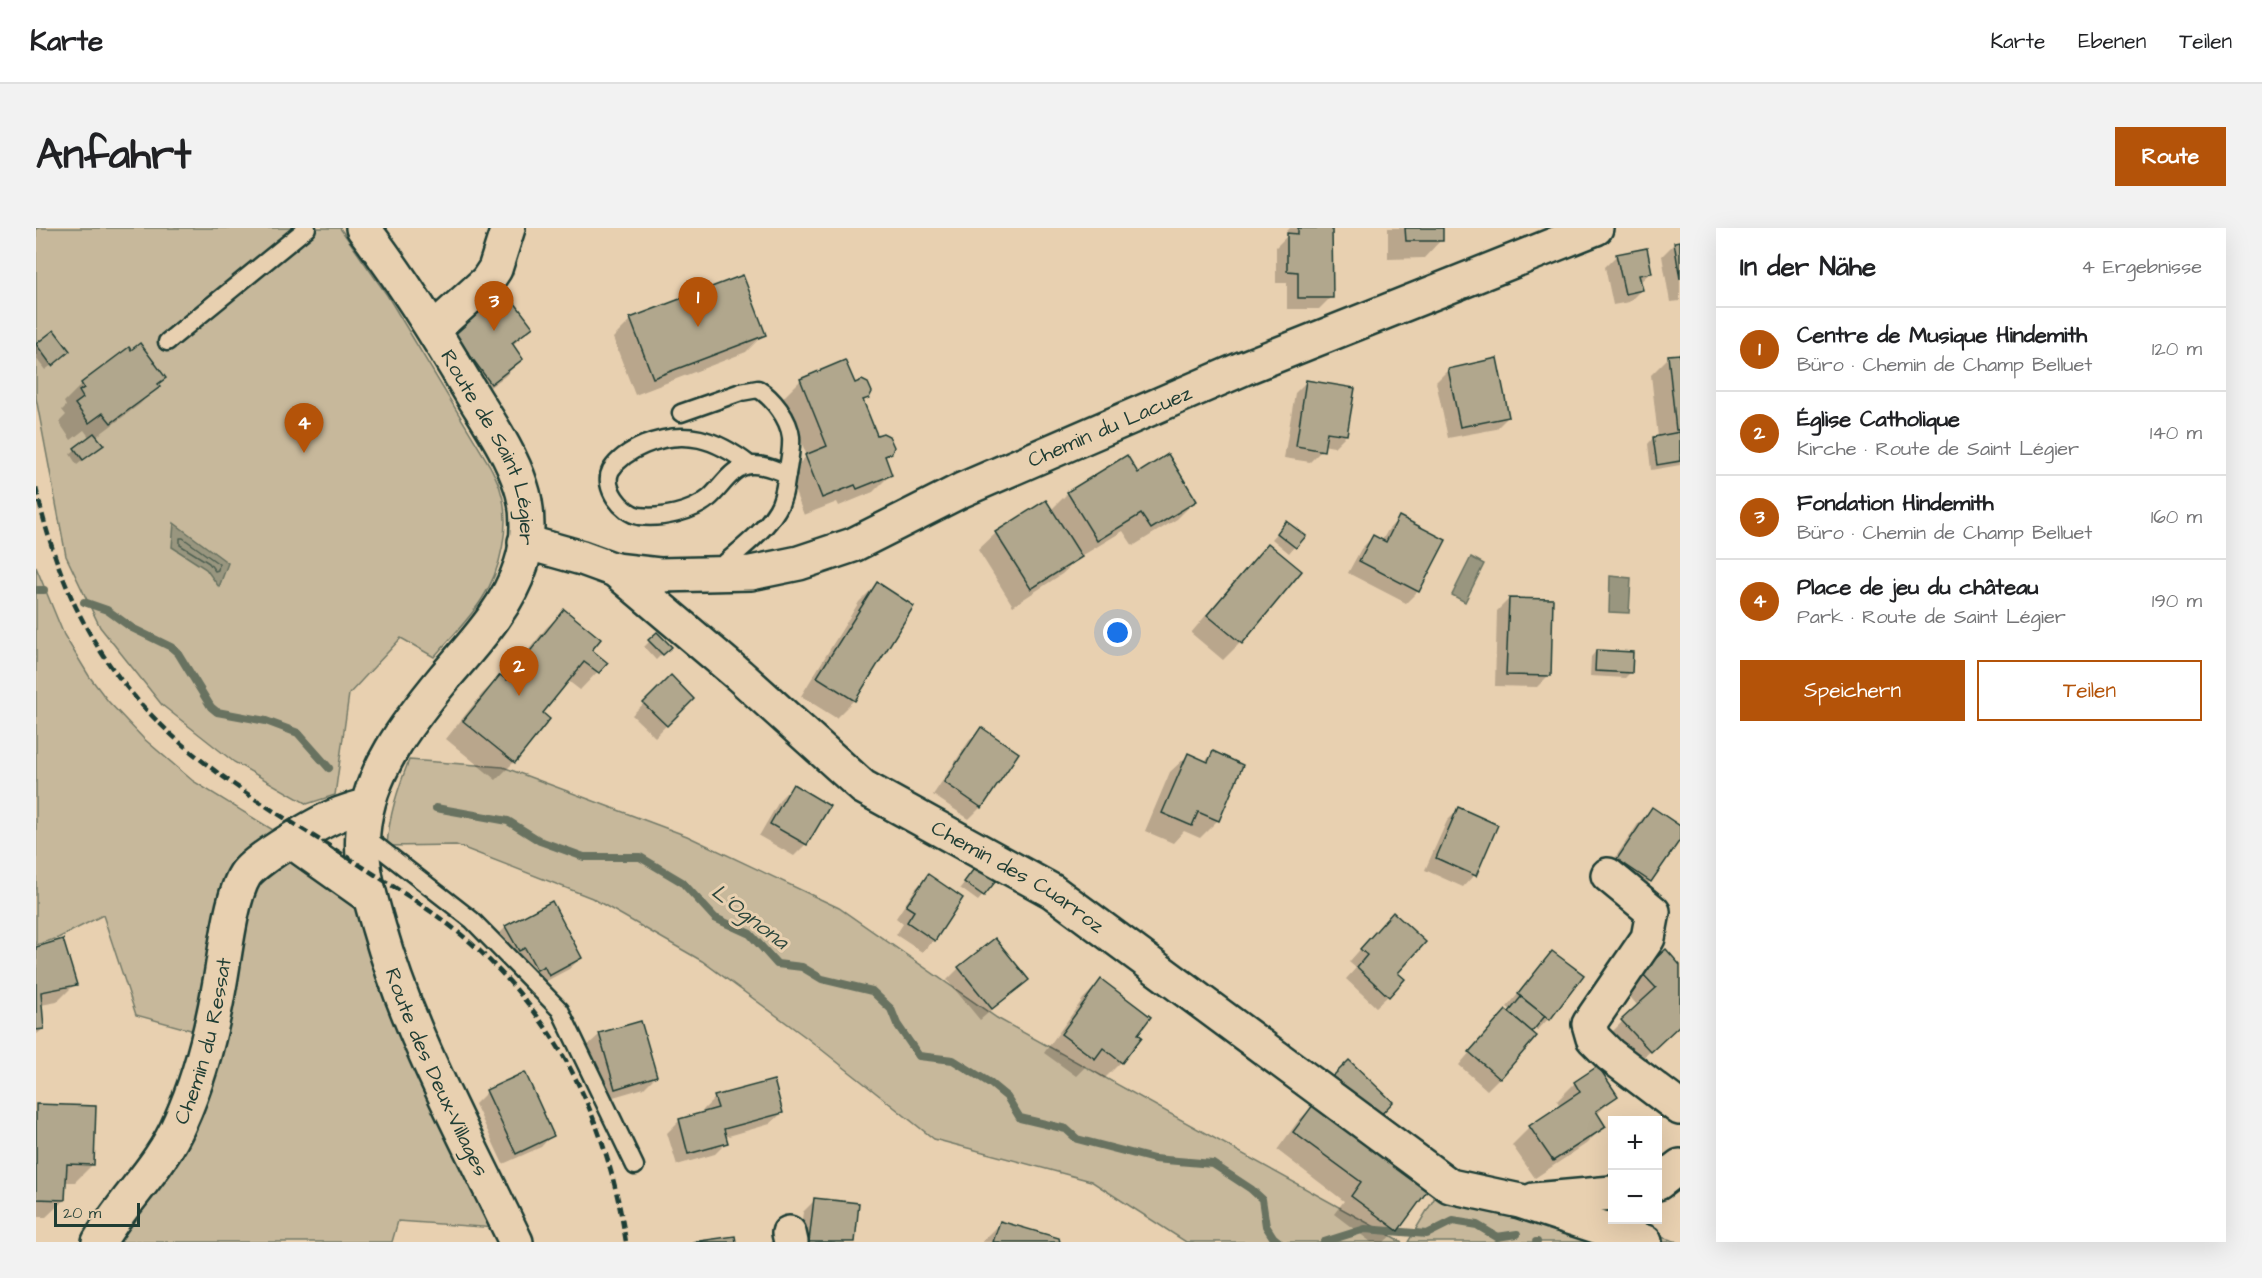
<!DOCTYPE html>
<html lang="de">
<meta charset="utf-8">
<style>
:root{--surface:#fff;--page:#f2f2f2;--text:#202124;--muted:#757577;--line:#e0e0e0;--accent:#b45309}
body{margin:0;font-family:"Architects Daughter",sans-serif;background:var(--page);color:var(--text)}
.controls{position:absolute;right:18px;bottom:18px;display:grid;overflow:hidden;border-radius:0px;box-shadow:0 6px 24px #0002}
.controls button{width:54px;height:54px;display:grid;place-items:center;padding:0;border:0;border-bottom:2px solid var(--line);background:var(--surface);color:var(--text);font:30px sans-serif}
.scale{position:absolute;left:18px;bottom:15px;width:86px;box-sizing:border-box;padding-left:6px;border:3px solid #1f3d34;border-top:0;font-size:16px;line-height:21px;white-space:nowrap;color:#1f3d34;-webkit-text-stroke:4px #e8d0b0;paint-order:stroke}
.you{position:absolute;left:1082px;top:405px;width:21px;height:21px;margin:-15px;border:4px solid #fff;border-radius:50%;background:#1a73e8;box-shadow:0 0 0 9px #1a73e833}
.badge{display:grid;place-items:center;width:39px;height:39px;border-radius:50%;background:var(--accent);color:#fff;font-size:20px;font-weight:700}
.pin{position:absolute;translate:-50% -50px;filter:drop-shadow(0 2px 3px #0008)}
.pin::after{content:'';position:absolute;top:32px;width:21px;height:18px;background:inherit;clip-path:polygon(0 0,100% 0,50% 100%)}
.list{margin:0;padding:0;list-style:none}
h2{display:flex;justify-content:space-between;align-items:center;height:78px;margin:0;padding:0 24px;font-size:26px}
h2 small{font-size:20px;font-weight:400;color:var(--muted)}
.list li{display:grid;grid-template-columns:39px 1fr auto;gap:18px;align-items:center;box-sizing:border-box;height:84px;padding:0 24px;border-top:2px solid var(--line)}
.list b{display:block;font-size:22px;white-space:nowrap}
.list p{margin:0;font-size:20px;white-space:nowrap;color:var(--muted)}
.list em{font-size:20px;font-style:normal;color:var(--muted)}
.actions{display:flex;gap:12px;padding:18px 24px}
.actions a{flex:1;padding:14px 0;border:2px solid var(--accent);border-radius:0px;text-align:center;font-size:21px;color:var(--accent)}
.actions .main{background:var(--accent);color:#fff}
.map{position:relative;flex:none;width:1644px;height:1014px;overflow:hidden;border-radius:0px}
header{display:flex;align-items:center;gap:36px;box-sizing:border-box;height:84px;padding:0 30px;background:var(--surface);border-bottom:2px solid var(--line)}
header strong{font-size:28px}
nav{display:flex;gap:33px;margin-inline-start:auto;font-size:21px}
.intro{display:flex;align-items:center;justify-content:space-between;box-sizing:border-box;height:144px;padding:0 36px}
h1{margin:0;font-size:42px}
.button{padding:15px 27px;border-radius:0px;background:var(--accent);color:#fff;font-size:21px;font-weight:700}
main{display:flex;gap:36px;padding:0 36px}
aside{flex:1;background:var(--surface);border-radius:0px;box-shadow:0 6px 24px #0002}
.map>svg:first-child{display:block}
.green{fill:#c7b89b;stroke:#737a68;stroke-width:1.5}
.water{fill:#99967f;stroke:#687261;stroke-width:1.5}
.shadow{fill:#0003}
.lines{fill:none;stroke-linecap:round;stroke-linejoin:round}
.shore{stroke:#506152;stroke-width:1.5}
.stream{stroke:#687261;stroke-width:8}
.building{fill:#b1a78d;stroke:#1f3d34;stroke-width:1.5}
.lane-casing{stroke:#1f3d34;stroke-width:21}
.street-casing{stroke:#1f3d34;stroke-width:38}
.secondary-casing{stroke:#1f3d34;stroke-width:38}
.lane{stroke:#e8d0b0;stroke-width:16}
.street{stroke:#e8d0b0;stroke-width:33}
.secondary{stroke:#e8d0b0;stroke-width:33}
.rail{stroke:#1f3d34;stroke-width:4.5;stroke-dasharray:9 4.5;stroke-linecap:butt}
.labels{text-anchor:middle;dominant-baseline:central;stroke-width:6;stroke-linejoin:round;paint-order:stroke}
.street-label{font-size:21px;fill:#1f3d34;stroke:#e8d0b0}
.water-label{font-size:22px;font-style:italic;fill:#2b463c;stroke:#e8d0b0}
</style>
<header>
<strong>Karte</strong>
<nav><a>Karte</a><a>Ebenen</a><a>Teilen</a></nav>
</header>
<div class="intro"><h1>Anfahrt</h1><a class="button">Route</a></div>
<main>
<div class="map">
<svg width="1644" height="1014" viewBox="0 0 1644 1014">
<rect width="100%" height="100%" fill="#e8d0b0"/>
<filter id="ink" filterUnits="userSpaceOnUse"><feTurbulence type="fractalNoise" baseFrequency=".0167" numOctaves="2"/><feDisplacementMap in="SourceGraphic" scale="12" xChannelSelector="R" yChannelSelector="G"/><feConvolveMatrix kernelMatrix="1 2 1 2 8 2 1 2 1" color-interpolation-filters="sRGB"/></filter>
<g filter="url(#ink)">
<g class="green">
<path d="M0,0H304L351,67L454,238C458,246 463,255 465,264C475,296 465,343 446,371C433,392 414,410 398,429L365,410L313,466L299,567L271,576L198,534L126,477L64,399L30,328L0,170Z"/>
<polygon points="0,339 28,407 53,448 72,473 107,510 157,553 255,613 334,669 319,679 342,754 413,912 460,1000 362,993 356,1014 72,1014 173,807 100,787 67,687 22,710 0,717"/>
<path d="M373,532L467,539L651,608L803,680L961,790L1366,1014H1150L1055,953L898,911L771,810L666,733L556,670L420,617L351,618C353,587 362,561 373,532Z"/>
<polygon points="1413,946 1642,1014 1372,1014"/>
</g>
<g class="water">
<polygon points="138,295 192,335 183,359 170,341 136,319"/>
<polygon points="1435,329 1448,336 1429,374 1416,367"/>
<polygon points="1574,348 1595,350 1593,385 1573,384"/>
</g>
<g class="shadow">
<polygon points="1254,0 1295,0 1295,69 1283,81 1251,81 1251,55 1240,55 1240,19 1251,8 1251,3"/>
<polygon points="1352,0 1405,0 1405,12 1388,30 1352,31"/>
<polygon points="1644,15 1644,73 1634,74 1626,28 1638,16"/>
<polygon points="1581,27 1615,44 1603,55 1605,62 1593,74 1577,77 1569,39"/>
<polygon points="706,49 728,106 710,124 599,167 577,110 595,92"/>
<polygon points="435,83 495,99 476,118 486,131 468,149 436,172 400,123"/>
<polygon points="18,105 27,129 9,142 0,130 0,118"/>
<polygon points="92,121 128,150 104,176 60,209 62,220 41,237 34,226 54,210 48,202 35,212 23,194 30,187 26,182 30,178 28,174 46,156"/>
<polygon points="1644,128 1644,237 1615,242 1612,216 1617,210 1622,209 1615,147 1633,129"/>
<polygon points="1412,142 1472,189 1460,201 1412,210 1400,154"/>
<polygon points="765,152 818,156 832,169 826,175 840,209 855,224 848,231 855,246 837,264 803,278 801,274 768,287 752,246 771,228 747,170"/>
<polygon points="1271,153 1310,207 1298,219 1287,217 1286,222 1274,234 1248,230 1259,165"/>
<polygon points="1102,247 1159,273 1141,291 1097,318 1087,303 1044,329 1026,346 977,378 942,322 960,305 1015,282 1032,265"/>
<polygon points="1363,290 1408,313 1382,363 1370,375 1312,345 1325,321 1337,309 1345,314 1352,302"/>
<polygon points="1245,301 1267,308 1253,325 1236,311"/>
<polygon points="1232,317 1204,415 1187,432 1155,405 1214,335"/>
<polygon points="841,356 818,472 800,490 765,468 823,374"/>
<polygon points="1473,371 1513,447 1501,459 1459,458 1461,383"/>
<polygon points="528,383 554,423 570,435 544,462 531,452 505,485 478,534 460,552 410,511 446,466 464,448 469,452 510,400"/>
<polygon points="621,406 633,419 620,432 608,419"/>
<polygon points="1560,423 1595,444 1589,450 1554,448 1555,429"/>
<polygon points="635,449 656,471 619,509 596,487"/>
<polygon points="945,501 981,526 945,579 933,591 897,567 933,513"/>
<polygon points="1177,525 1182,592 1164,610 1148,603 1137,615 1109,603 1134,544 1152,527 1168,534"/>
<polygon points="757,558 792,578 770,616 758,628 723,608 745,570"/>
<polygon points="1423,581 1438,647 1427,659 1389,642 1411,593"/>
<polygon points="1616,581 1644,600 1644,609 1614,653 1602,665 1570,643 1604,593"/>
<polygon points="940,640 947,667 942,673 924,660"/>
<polygon points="892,648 898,712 886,724 860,707 867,696 860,690 880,660"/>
<polygon points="1345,698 1360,745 1352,768 1340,779 1310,751 1320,740 1313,734"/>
<polygon points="470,699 545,730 533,741 501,758 458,711"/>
<polygon points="0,721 39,756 21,774 5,777 7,801 0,807"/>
<polygon points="1517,725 1512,791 1501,803 1498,800 1463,850 1451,862 1423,837 1458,796 1472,786 1475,782 1471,779"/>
<polygon points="1644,739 1644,796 1596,840 1569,811 1602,778 1589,763 1606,745"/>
<polygon points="923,740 991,752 944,792 911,752"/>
<polygon points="1065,753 1100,806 1085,834 1068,851 1050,838 1040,848 1008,825 1047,771"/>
<polygon points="604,795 620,848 608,860 567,872 551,818 563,807"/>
<polygon points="488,846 516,907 505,919 467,936 439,876 451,864"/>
<polygon points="1539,855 1580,868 1560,887 1568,898 1550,916 1499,950 1476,917 1494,899 1525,879 1521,873"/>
<polygon points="679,870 746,885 734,896 689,909 691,914 679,926 641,937 631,905 643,893 668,886 667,882"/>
<polygon points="1281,875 1361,1002 1348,1014 1335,1014 1298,986 1308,973 1241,922 1263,892"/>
<polygon points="0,878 57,936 39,954 29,954 28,972 10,989 0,989"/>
<polygon points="779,972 817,1014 763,1014 767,984"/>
<polygon points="965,995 1022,1014 946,1014"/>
</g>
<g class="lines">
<polygon class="shore" points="144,310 147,310 183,336 182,342 179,343 173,335 144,317"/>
<g class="stream">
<polyline points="0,362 8,362"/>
<polyline points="48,374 71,382 96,400 135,419 142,425 175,479 181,484 230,493 262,505 293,540"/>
<polyline points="400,580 472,593 504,613 548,629 604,629 646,654 679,690 714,706 741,736 766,739 786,751 836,763 855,781 861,796 883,828 917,832 954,855 971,869 984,890 1030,901 1041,911 1118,931 1177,936 1215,961 1226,971 1230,998 1237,1009 1243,1014"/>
<polyline points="1288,1014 1329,1001 1391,1006 1417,993 1441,997 1461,1009 1481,1006"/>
<polyline points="1500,1014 1501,1014"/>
</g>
</g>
<g class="building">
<polygon points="1262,0 1296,0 1297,70 1262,70 1262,44 1251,43 1251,5 1262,6"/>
<polygon points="1369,0 1407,0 1407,13 1370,13"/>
<polygon points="1644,13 1644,51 1638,14"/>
<polygon points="1611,20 1616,45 1603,47 1607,62 1589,66 1580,26"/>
<polygon points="707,47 730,107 617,150 594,90"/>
<polygon points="466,58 497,99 476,115 487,131 455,156 417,104 438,88 434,82"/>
<polygon points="18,102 34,123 16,138 0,116"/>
<polygon points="104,115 130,150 122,156 124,159 75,195 67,185 53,195 39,176 47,170 43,163 48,160 45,155 93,119 95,122"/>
<polygon points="1644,126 1644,202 1640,202 1632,127"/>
<polygon points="1461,130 1473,189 1424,199 1412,141"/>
<polygon points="809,132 819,155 826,152 832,155 836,164 833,170 827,172 841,207 847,205 853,208 858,219 856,225 849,228 856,247 821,261 819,257 786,270 769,227 791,218 764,151"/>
<polygon points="1270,152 1319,160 1311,207 1291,204 1288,223 1260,218"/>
<polygon points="1644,204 1644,233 1621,237 1617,209"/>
<polygon points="58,205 68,217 47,232 38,220"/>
<polygon points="1132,226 1161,273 1115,301 1105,286 1061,313 1031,264 1091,227 1102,245"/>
<polygon points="1010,272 1046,329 995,361 959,304"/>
<polygon points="1363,288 1410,312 1383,364 1323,333 1337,307 1350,314"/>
<polygon points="1250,293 1270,308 1260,320 1241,305"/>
<polygon points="1232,315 1266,343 1206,416 1171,387"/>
<polygon points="841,354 878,378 819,473 781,449"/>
<polygon points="1473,370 1517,371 1515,448 1470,447"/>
<polygon points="528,381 565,411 556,422 572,435 563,445 548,434 507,485 514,491 479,535 427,493 464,447 471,452"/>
<polygon points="621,404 636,419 627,427 612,412"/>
<polygon points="1560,422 1597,424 1596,445 1559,443"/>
<polygon points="635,447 658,471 631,498 607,475"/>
<polygon points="945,499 983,525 946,580 908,554"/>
<polygon points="1177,523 1207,537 1183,593 1162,584 1156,598 1126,585 1152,525 1172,534"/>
<polygon points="757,556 794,578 771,617 734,596"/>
<polygon points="1422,579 1462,597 1440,648 1400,630"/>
<polygon points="1616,579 1644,598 1644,612 1615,654 1581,631"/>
<polygon points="940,638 960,653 948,668 928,654"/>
<polygon points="892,646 927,670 899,713 871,694 878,683 870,678"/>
<polygon points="516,673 546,730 513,748 508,738 501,742 489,720 483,723 469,698"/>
<polygon points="1357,684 1390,714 1362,745 1369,751 1353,769 1321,739 1331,727 1324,721"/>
<polygon points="959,710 993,752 956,781 922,739"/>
<polygon points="27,711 41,757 5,764 8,801 0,802 0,719"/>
<polygon points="1630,721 1644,737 1644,797 1615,824 1585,792 1620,760 1605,744"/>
<polygon points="1516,723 1548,747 1514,792 1482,766"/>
<polygon points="1065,751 1115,789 1102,806 1106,809 1086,835 1067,820 1059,831 1025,806"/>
<polygon points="1485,769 1509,788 1496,804 1473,784"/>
<polygon points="1470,782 1501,808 1464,851 1433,824"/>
<polygon points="605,793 621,848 579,861 563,805"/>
<polygon points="1313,832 1357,874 1338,894 1294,851"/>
<polygon points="1562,838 1582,868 1560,883 1570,899 1517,933 1493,898 1544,864 1538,854"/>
<polygon points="489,844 518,908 480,926 450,862"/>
<polygon points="738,852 747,885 688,901 692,915 652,926 643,891 682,880 678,868"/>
<polygon points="1280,873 1395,958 1362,1003 1315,968 1325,954 1257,904"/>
<polygon points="0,876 60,878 58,937 31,936 29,972 0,971"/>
<polygon points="778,970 823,975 819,1014 773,1014"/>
<polygon points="964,993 1023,1010 1024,1014 957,1014"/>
<polygon points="699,1008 700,1014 656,1014"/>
</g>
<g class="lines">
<defs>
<g id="lane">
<polyline points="131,114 271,0"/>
<path d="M645,185L705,164L722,161C737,170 753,191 755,209C756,222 753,234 751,246C749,258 748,271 741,282C726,307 700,324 679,344"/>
<path d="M714,237C680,211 649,200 608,217C596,222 582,231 575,242C566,259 586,285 603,288C625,291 656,284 673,270C686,259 696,238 715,237C728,236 740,242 751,246"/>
<polyline points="327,607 436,692 524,782 599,938"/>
</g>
<g id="street">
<polyline points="398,101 451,53 459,41 472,0"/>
<path id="s1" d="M489,314L546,330L579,342L703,447L827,559L1016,663L1414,958L1484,973L1609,1014"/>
<path id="s2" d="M579,342L623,347L715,345L763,335L817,317L926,262L1208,140L1560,0"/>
<polyline points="255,613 334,669"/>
<polyline points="1572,647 1617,684 1612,710 1553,796 1557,810 1574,827 1644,880"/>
<polyline points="1622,955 1644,938"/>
<polyline points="1498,972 1576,965"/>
<polyline points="753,1005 755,1014"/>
<path id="s3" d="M63,1014C87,972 125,939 144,894C164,850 176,801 184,754C189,727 195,669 209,647C219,631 285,593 304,586C312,583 321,580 330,578"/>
</g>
<g id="secondary">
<path id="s4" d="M327,0C367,52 401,107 434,163C452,193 474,224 485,258C493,282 493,314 485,337C471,381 437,416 408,450C371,495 332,545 327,604C324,637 334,669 343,700C374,809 431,911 480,1014"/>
</g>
</defs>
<use href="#lane" class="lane-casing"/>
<use href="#street" class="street-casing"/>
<use href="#secondary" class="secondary-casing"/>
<use href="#lane" class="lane"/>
<use href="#street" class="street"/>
<use href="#secondary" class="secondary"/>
<path class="rail" d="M0,260C26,377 74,461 169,535C216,572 269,602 319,634C367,665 417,694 456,735C534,814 573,906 590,1014"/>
</g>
</g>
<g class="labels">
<g class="street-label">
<text stroke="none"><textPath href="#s2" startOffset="525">Chemin du Lacuez</textPath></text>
<text stroke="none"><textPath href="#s4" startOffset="256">Route de Saint Légier</textPath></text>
<text stroke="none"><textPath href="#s1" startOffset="603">Chemin des Cuarroz</textPath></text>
<text stroke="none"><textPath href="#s3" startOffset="230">Chemin du Ressat</textPath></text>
<text stroke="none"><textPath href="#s4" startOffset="951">Route des Deux-Villages</textPath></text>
</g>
<g class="water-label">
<text transform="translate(714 689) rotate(38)">L'Ognona</text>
</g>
</g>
</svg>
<div class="controls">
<button>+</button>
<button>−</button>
</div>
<div class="scale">20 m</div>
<div class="you"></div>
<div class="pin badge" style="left:662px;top:99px">1</div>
<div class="pin badge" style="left:483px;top:468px">2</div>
<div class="pin badge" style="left:458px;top:103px">3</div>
<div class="pin badge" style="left:268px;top:225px">4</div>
</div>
<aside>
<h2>In der Nähe<small>4 Ergebnisse</small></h2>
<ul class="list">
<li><span class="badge">1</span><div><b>Centre de Musique Hindemith</b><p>Büro · Chemin de Champ Belluet</p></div><em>120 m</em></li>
<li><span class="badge">2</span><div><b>Église Catholique</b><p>Kirche · Route de Saint Légier</p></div><em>140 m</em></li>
<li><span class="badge">3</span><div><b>Fondation Hindemith</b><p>Büro · Chemin de Champ Belluet</p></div><em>160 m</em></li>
<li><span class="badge">4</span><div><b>Place de jeu du château</b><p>Park · Route de Saint Légier</p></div><em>190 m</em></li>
</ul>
<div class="actions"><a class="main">Speichern</a><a>Teilen</a></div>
</aside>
</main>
